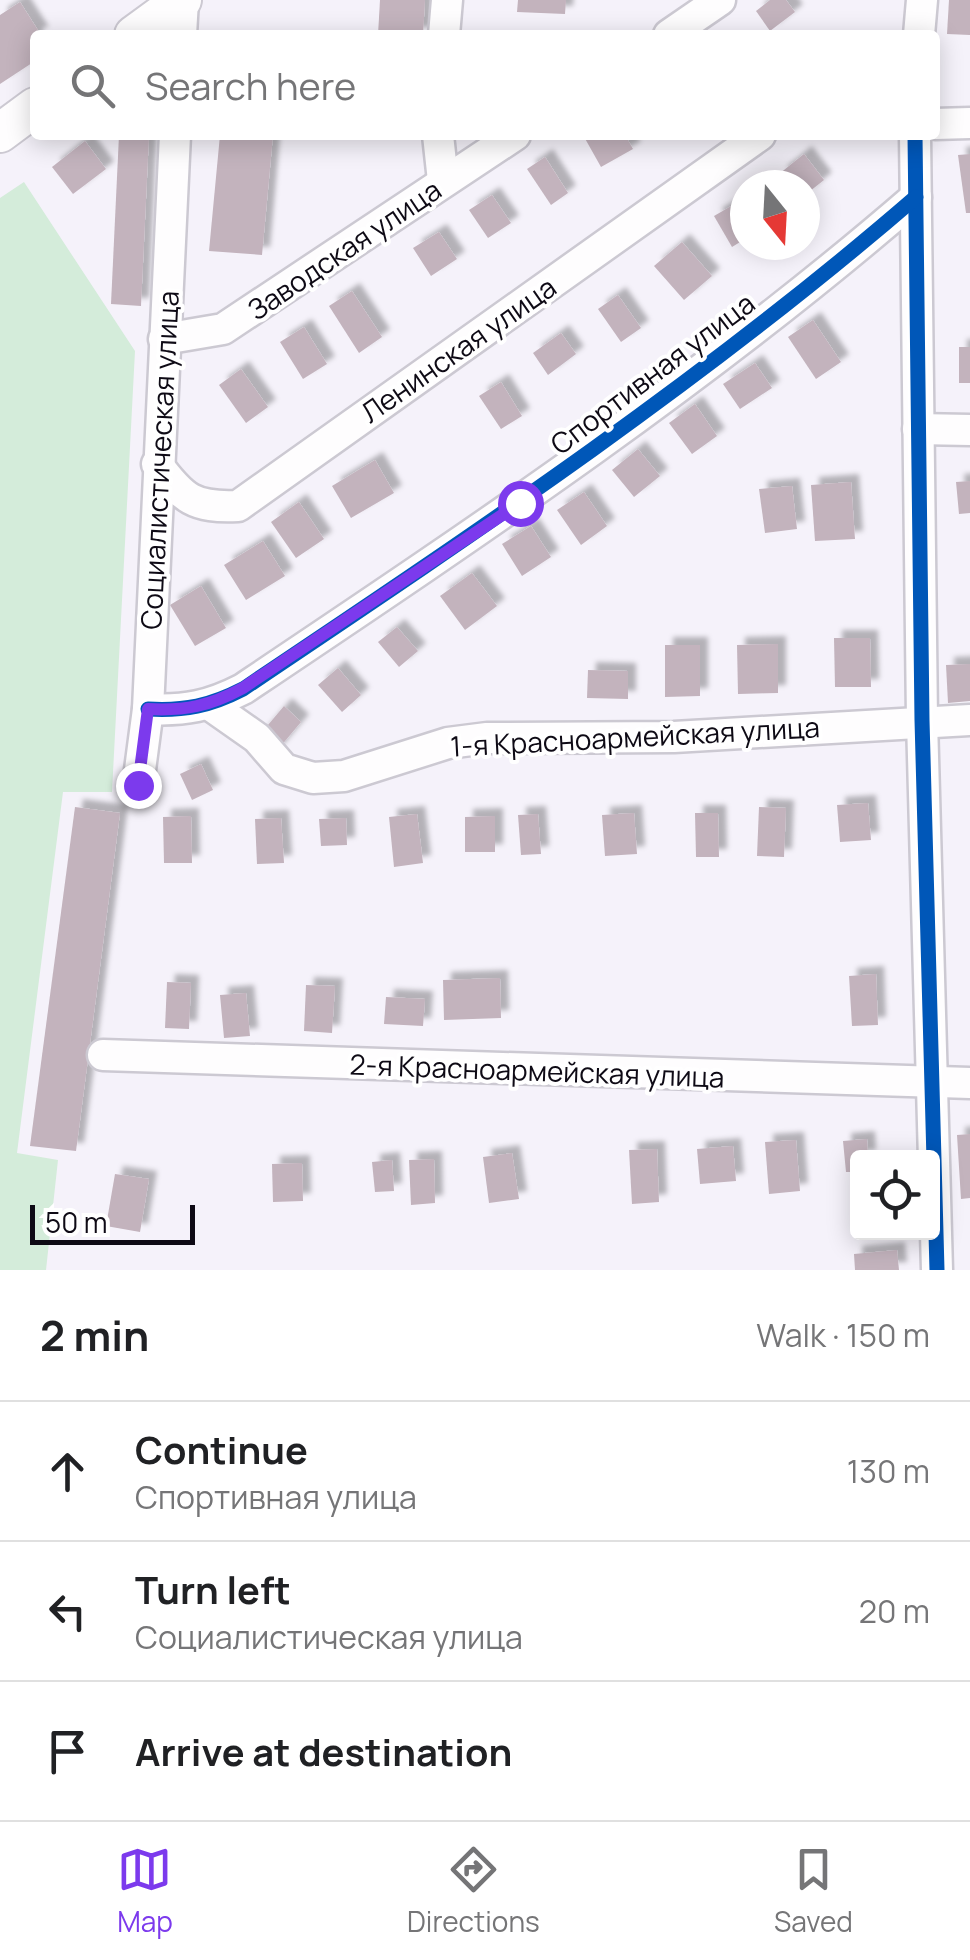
<!DOCTYPE html>
<meta charset="utf-8">
<style>
:root{--surface:#fff;--page:#f6f6f6;--text:#202124;--muted:#757577;--line:#e0e0e0;--accent:#7c3aed}
body{margin:0;font-family:Manrope,sans-serif;background:var(--page);color:var(--text)}
.controls{position:absolute;right:30px;bottom:30px;display:grid;overflow:hidden;border-radius:10px;box-shadow:0 5px 25px #0003}
.controls button{width:90px;height:90px;display:grid;place-items:center;padding:0;border:0;border-bottom:2px solid var(--line);background:var(--surface);color:var(--text);font:50px sans-serif}
.compass{position:absolute;left:730px;top:170px;width:90px;height:90px;border-radius:50%;background:var(--surface);box-shadow:0 5px 25px #0003;rotate:162deg}
.scale{position:absolute;left:30px;bottom:25px;width:165px;box-sizing:border-box;padding-left:10px;border:5px solid #0e0a15;border-top:0;font-size:28px;line-height:35px;white-space:nowrap;color:#0e0a15;-webkit-text-stroke:8px #fff;paint-order:stroke}
.stop{position:absolute;width:30px;height:30px;margin:-22px;border:8px solid #7c3aed;border-radius:50%;background:#fff}
.stop.end{background:#7c3aed;border-color:#fff;box-shadow:0 2px 10px #0008}
.list{margin:0;padding:0;list-style:none}
h2{display:flex;justify-content:space-between;align-items:center;height:130px;margin:0;padding:0 40px;font-size:42px}
h2 small{font-size:32px;font-weight:400;color:var(--muted)}
.list li{display:grid;grid-template-columns:65px 1fr auto;gap:30px;align-items:center;box-sizing:border-box;height:140px;padding:0 40px;border-top:2px solid var(--line)}
.list b{display:block;font-size:38px;white-space:nowrap}
.list p{margin:0;font-size:32px;white-space:nowrap;color:var(--muted)}
.list em{font-size:32px;font-style:normal;color:var(--muted)}
.icon{flex:none;width:55px;height:55px;fill:none;stroke:currentColor;stroke-width:2;stroke-linecap:round;stroke-linejoin:round}
.map{position:relative;flex:none;width:970px;height:1270px;overflow:hidden}
.search{position:absolute;background:var(--surface);box-shadow:0 5px 25px #0003;left:30px;right:30px;top:30px;height:110px;display:flex;align-items:center;gap:25px;box-sizing:border-box;padding:0 35px;border-radius:10px;color:var(--muted);font-size:38px}
.sheet{height:550px;background:var(--surface)}
nav{display:flex;justify-content:space-around;align-items:center;box-sizing:border-box;height:140px;border-top:2px solid var(--line);background:var(--surface);font-size:28px;color:var(--muted)}
nav a{display:grid;justify-items:center;gap:5px}
nav .on{color:var(--accent)}
.map>svg:first-child{display:block}
.green{fill:#d4ecda}
.building{fill:#c3b3bd;filter:url(#shadow)}
.lines{fill:none;stroke-linecap:round;stroke-linejoin:round}
.minor-casing{stroke:#ccc9d2;stroke-width:35}
.major-casing{stroke:#ccc9d2;stroke-width:42}
.minor{stroke:#fefdfe;stroke-width:30}
.major{stroke:#fefdfe;stroke-width:38}
.cycleway-casing{stroke:#fff;stroke-width:21}
.cycleway{stroke:#0057b8;stroke-width:15}
.route{stroke:#7c3aed;stroke-width:12}
.labels{text-anchor:middle;dominant-baseline:central;stroke-width:8;stroke-linejoin:round;paint-order:stroke}
.street-label{font-size:28px;fill:#0e0a15;stroke:#fff}
</style>
<div class="map">
<svg width="970" height="1270" viewBox="0 0 970 1270">
<defs>
<filter id="shadow"><feDropShadow dx="8" dy="-8" stdDeviation="2.5" flood-color="#0004"/></filter>
</defs>
<rect width="100%" height="100%" fill="#f5f2fa"/>
<polygon class="green" points="24,182 135,351 112,792 63,792 17,1153 58,1160 46,1270 0,1270 0,198"/>
<g class="building">
<polygon points="380,0 425,0 423,35 378,35"/>
<polygon points="518,0 566,0 565,14 517,12"/>
<polygon points="770,0 786,0 795,12 770,31 756,11"/>
<polygon points="949,0 970,0 970,35 947,34"/>
<polygon points="20,2 41,35 35,35 35,61 0,84 0,15"/>
<polygon points="119,135 149,135 141,306 111,304"/>
<polygon points="220,135 273,135 262,255 209,251"/>
<polygon points="583,135 625,135 633,149 601,167"/>
<polygon points="85,141 106,169 73,194 52,167"/>
<polygon points="804,154 824,180 805,195 805,185 788,185 779,174"/>
<polygon points="970,154 970,213 966,213 958,155"/>
<polygon points="545,157 568,193 551,205 527,169"/>
<polygon points="492,195 511,223 488,238 469,210"/>
<polygon points="740,201 745,209 745,239 732,247 714,216"/>
<polygon points="439,232 457,259 431,276 413,248"/>
<polygon points="682,242 712,276 684,300 654,266"/>
<polygon points="352,291 382,337 359,353 329,306"/>
<polygon points="618,295 641,328 621,342 598,309"/>
<polygon points="813,320 841,362 816,379 788,337"/>
<polygon points="304,327 327,364 303,379 280,342"/>
<polygon points="561,333 576,354 548,375 533,353"/>
<rect x="959" y="347" width="11" height="36"/>
<polygon points="755,363 772,388 740,409 723,384"/>
<polygon points="241,369 268,407 246,423 219,385"/>
<polygon points="501,382 522,416 501,429 479,396"/>
<polygon points="695,404 717,436 692,454 669,423"/>
<polygon points="638,449 660,476 634,497 612,470"/>
<polygon points="375,460 394,493 351,518 332,486"/>
<polygon points="970,481 970,513 959,514 956,482"/>
<polygon points="851,482 855,539 815,541 811,485"/>
<polygon points="792,486 797,529 765,533 759,489"/>
<polygon points="584,492 607,526 581,545 557,510"/>
<polygon points="299,502 324,539 296,558 271,522"/>
<polygon points="531,526 551,557 522,576 502,544"/>
<polygon points="263,541 285,576 246,600 224,565"/>
<polygon points="472,573 497,606 465,630 440,596"/>
<polygon points="201,586 226,628 195,646 170,605"/>
<polygon points="397,627 418,651 399,667 378,642"/>
<polygon points="834,638 870,638 871,687 835,687"/>
<polygon points="778,644 778,693 738,694 737,645"/>
<polygon points="665,645 700,645 700,696 665,697"/>
<polygon points="970,664 970,701 948,703 946,665"/>
<polygon points="338,668 361,695 342,712 318,685"/>
<polygon points="588,670 628,671 628,699 587,698"/>
<polygon points="284,706 301,722 275,753 257,738"/>
<polygon points="201,764 213,790 192,800 180,774"/>
<polygon points="868,803 871,840 840,842 837,805"/>
<polygon points="75,807 120,813 76,1151 30,1146"/>
<polygon points="759,807 786,808 784,857 757,856"/>
<polygon points="634,813 637,854 605,856 602,815"/>
<polygon points="695,813 718,813 719,857 696,857"/>
<polygon points="417,814 423,863 394,867 389,817"/>
<polygon points="538,814 541,854 521,855 518,815"/>
<polygon points="191,816 192,863 164,863 163,817"/>
<polygon points="495,816 495,852 465,852 465,817"/>
<polygon points="281,818 284,863 257,864 255,819"/>
<polygon points="346,818 347,845 321,846 319,819"/>
<polygon points="876,974 878,1025 852,1026 849,976"/>
<polygon points="500,978 501,1018 444,1020 443,980"/>
<polygon points="167,982 191,983 189,1029 165,1028"/>
<polygon points="306,985 335,986 332,1033 304,1031"/>
<polygon points="246,993 250,1036 224,1038 220,995"/>
<polygon points="386,997 425,999 423,1026 384,1024"/>
<polygon points="970,1134 970,1198 961,1199 957,1135"/>
<polygon points="867,1139 868,1158 858,1158 858,1172 846,1172 843,1141"/>
<polygon points="796,1140 800,1191 769,1194 765,1142"/>
<polygon points="733,1146 736,1181 700,1184 697,1149"/>
<polygon points="657,1149 659,1202 632,1204 629,1150"/>
<polygon points="512,1153 519,1199 489,1203 483,1157"/>
<polygon points="434,1159 435,1203 411,1205 409,1160"/>
<polygon points="392,1160 394,1191 375,1192 372,1162"/>
<polygon points="302,1163 303,1201 273,1202 272,1164"/>
<polygon points="115,1174 149,1179 140,1232 106,1226"/>
<polygon points="897,1250 899,1270 855,1270 854,1254"/>
</g>
<g class="lines">
<defs>
<g id="minor">
<polyline points="181,35 183,0"/>
<polyline points="444,35 447,0"/>
<polyline points="669,35 720,0"/>
<polyline points="919,35 922,0"/>
<polyline points="935,124 970,123"/>
<polyline points="438,135 443,181"/>
<polyline points="915,135 922,720 937,1270"/>
<polyline points="164,339 223,329 515,135"/>
<polyline points="918,429 970,430"/>
<path d="M157,464C183,499 194,508 238,506L760,135"/>
<polyline points="210,705 257,738 284,769 313,778 344,776 448,743 487,738 674,737 970,720"/>
<path d="M148,709C185,711 210,706 243,689C474,534 706,379 916,197"/>
<polyline points="138,785 148,709 175,135"/>
<polyline points="103,1055 970,1083"/>
</g>
<g id="major">
<polyline points="134,35 182,0"/>
<polyline points="0,133 35,107"/>
</g>
</defs>
<use href="#minor" class="minor-casing"/>
<use href="#major" class="major-casing"/>
<use href="#minor" class="minor"/>
<use href="#major" class="major"/>
<defs>
<g id="cycleway">
<polyline points="915,135 922,720 937,1270"/>
<path d="M148,709C185,711 210,706 243,689C474,534 706,379 916,197"/>
</g>
</defs>
<use href="#cycleway" class="cycleway-casing"/>
<use href="#cycleway" class="cycleway"/>
</g>
<g class="lines">
<path class="route" d="M138,785L148,709C185,711 210,706 243,688L520,503"/>
</g>
<g class="labels">
<g class="street-label">
<text transform="translate(344 249) rotate(-34)">Заводская улица</text>
<text transform="translate(458 349) rotate(-35)">Ленинская улица</text>
<text transform="translate(652 373) rotate(-37)">Спортивная улица</text>
<text transform="translate(159 460) rotate(-87)">Социалистическая улица</text>
<text transform="translate(635 736) rotate(-3)">1-я Красноармейская улица</text>
<text transform="translate(537 1070) rotate(2)">2-я Красноармейская улица</text>
</g>
</g>
</svg>
<div class="controls">
<button><svg class="icon" aria-label="locate" viewBox="0 0 24 24"><circle cx="12" cy="12" r="6"/><path d="M12 2v4M12 18v4M2 12h4M18 12h4"/></svg></button>
</div>
<svg class="compass" viewBox="-18 -18 36 36"><path d="M0-13l5 13h-10z" fill="#e53935"/><path d="M0 13l5-13h-10z" fill="#757577"/></svg>
<div class="scale">50 m</div>
<div class="stop" style="left:520px;top:503px"></div>
<div class="stop end" style="left:138px;top:785px"></div>
<div class="search"><svg class="icon" aria-label="search" viewBox="0 0 24 24"><circle cx="10" cy="10" r="6"/><path d="M15 15l6 6"/></svg>Search here</div>
</div>
<section class="sheet">
<h2>2 min<small>Walk · 150 m</small></h2>
<ul class="list">
<li><svg class="icon" aria-label="ahead" viewBox="0 0 24 24"><path d="M12 20V5M6 11l6-6 6 6"/></svg><div><b>Continue</b><p>Спортивная улица</p></div><em>130 m</em></li>
<li><svg class="icon" aria-label="left" viewBox="0 0 24 24"><path d="M17 20v-9H6M10 6l-5 5 5 5"/></svg><div><b>Turn left</b><p>Социалистическая улица</p></div><em>20 m</em></li>
<li><svg class="icon" aria-label="arrive" viewBox="0 0 24 24"><path d="M6 21V4h12l-3 4 3 4H6"/></svg><div><b>Arrive at destination</b></div></li>
</ul>
</section>
<nav>
<a class="on"><svg class="icon" aria-label="map" viewBox="0 0 24 24"><path d="M3 6l6-2 6 2 6-2v14l-6 2-6-2-6 2zM9 4v14M15 6v14"/></svg>Map</a>
<a><svg class="icon" aria-label="directions" viewBox="0 0 24 24"><path d="M12 3l9 9-9 9-9-9zM9 14v-3h6M13 9l2 2-2 2"/></svg>Directions</a>
<a><svg class="icon" aria-label="saved" viewBox="0 0 24 24"><path d="M7 4h10v16l-5-4-5 4z"/></svg>Saved</a>
</nav>
